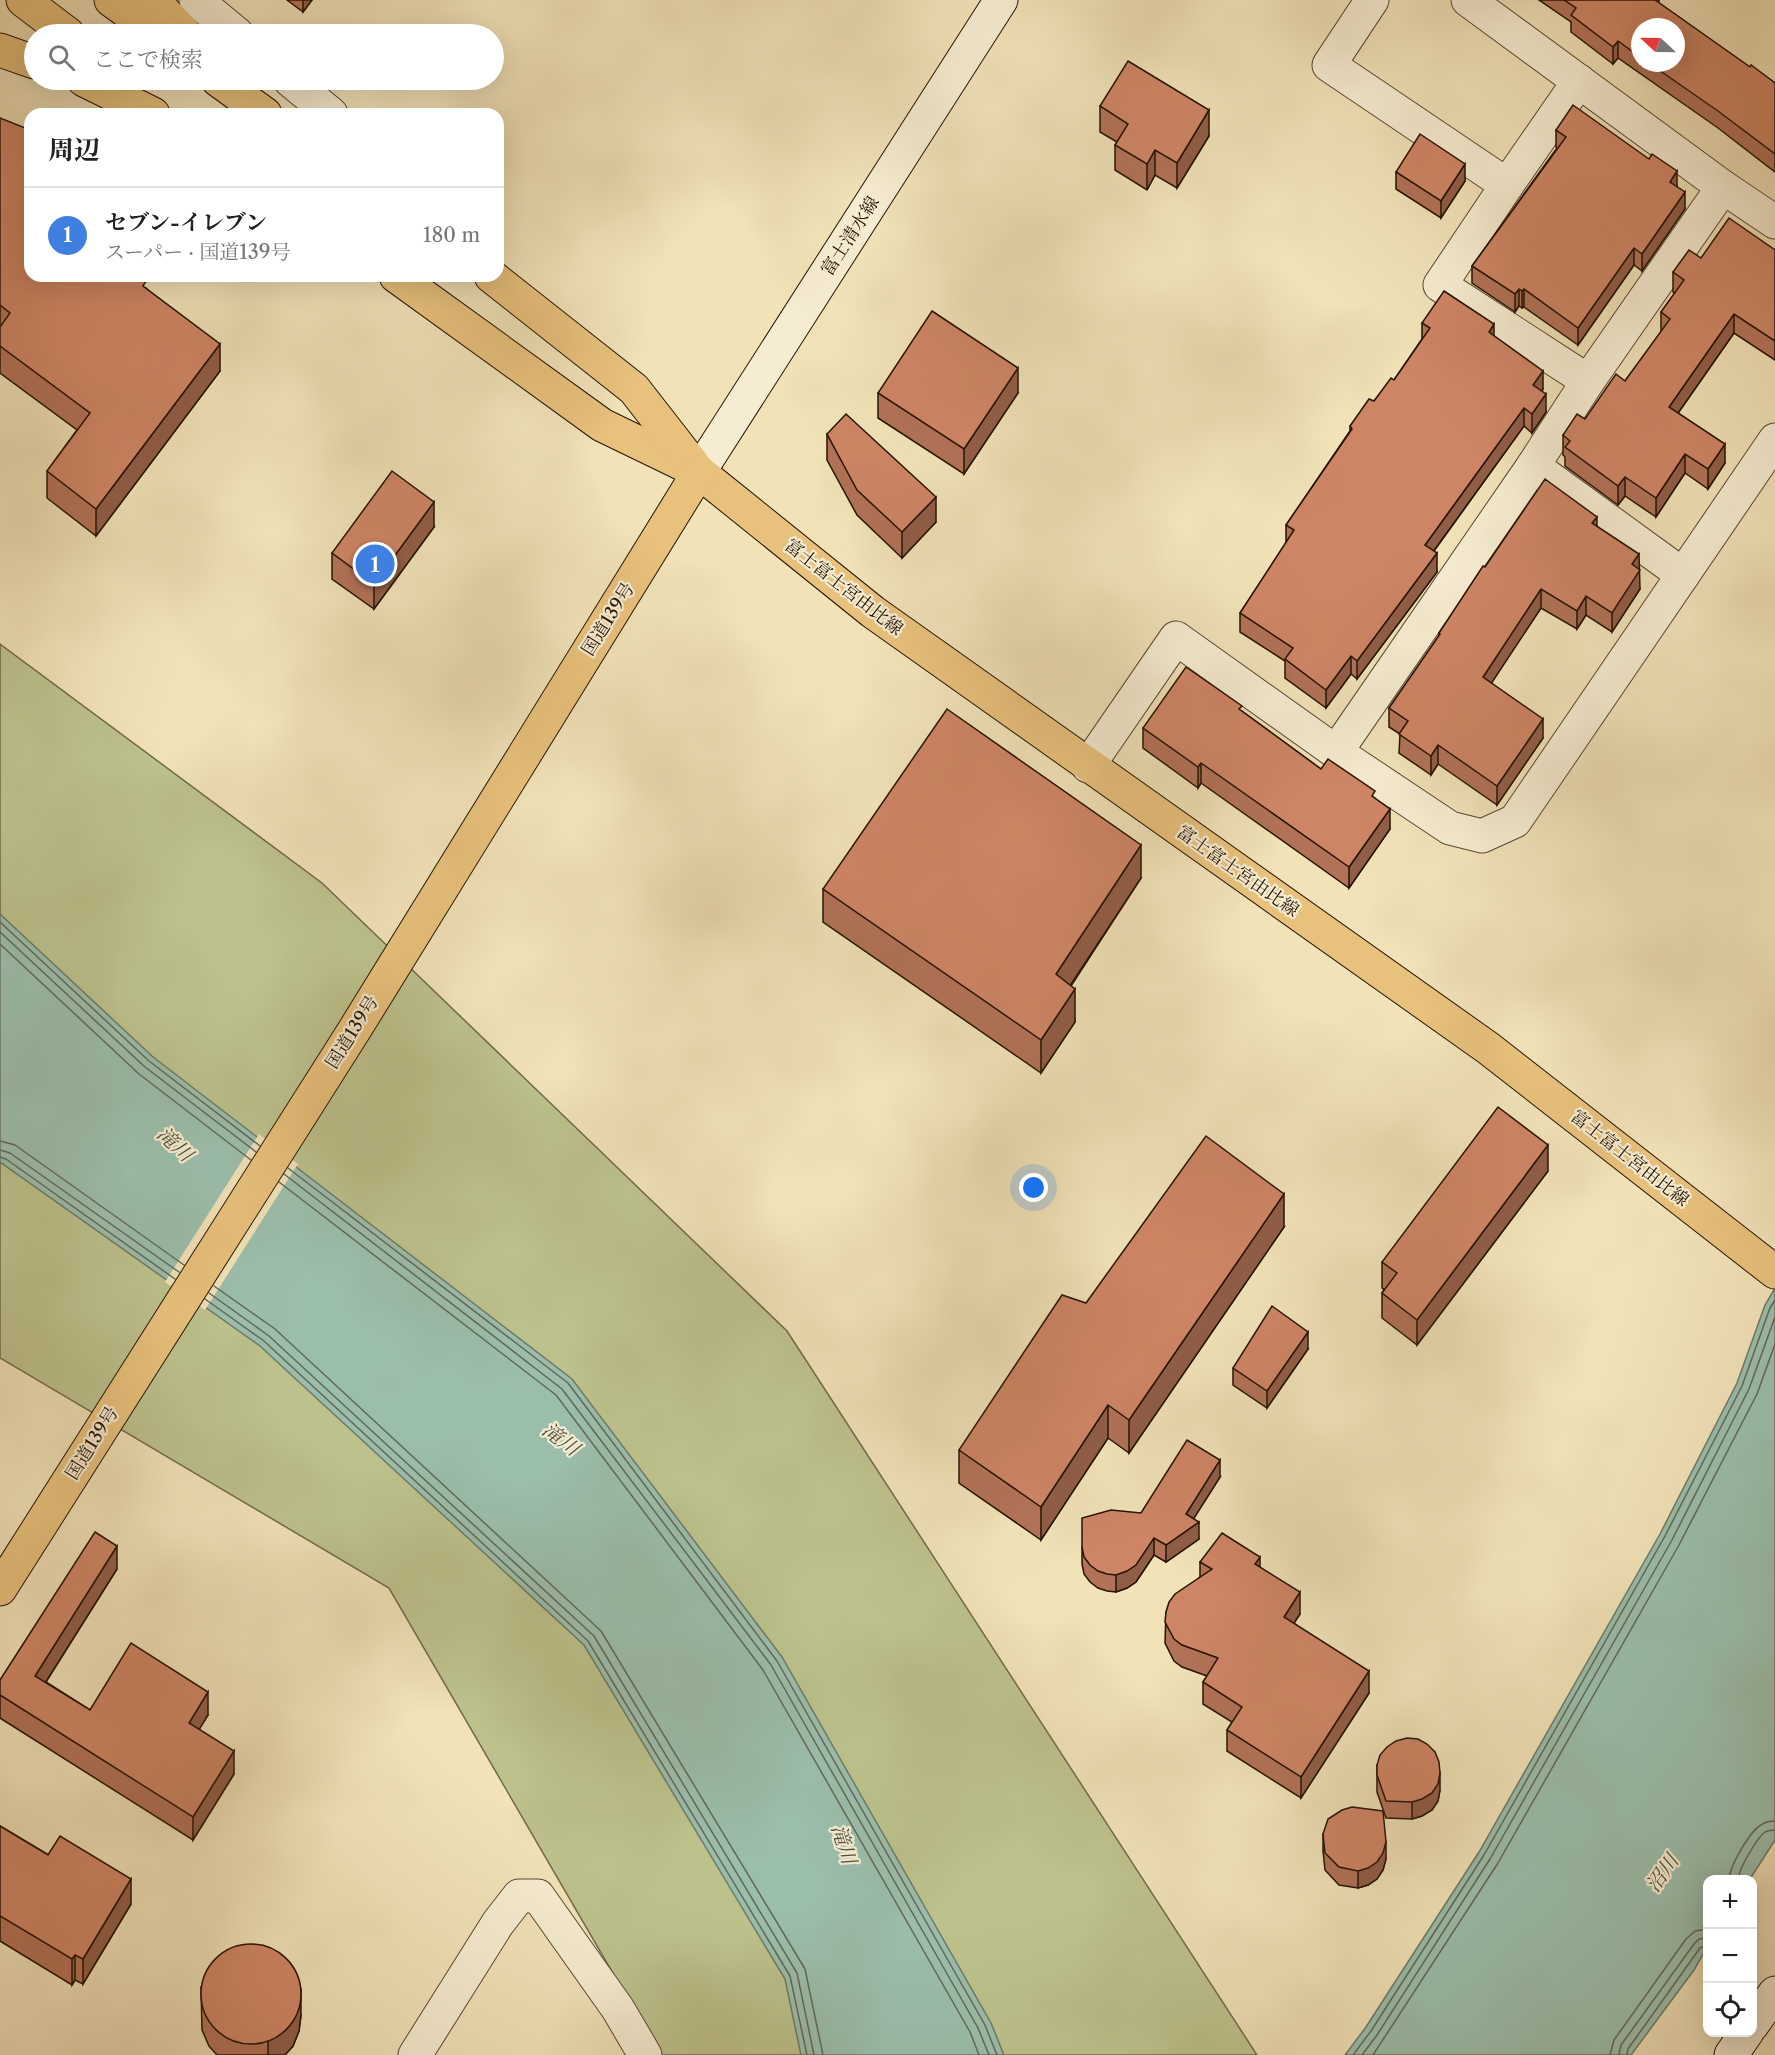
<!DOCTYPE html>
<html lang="ja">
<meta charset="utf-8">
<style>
:root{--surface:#fff;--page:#f2f2f2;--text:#222;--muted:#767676;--line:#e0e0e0;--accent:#8f2418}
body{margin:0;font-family:"Libre Caslon Text","Noto Serif JP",serif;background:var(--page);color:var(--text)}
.controls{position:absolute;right:18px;bottom:18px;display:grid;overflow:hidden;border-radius:12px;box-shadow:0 6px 24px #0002}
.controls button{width:54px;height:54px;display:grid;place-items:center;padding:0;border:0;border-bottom:2px solid var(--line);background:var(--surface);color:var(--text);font:30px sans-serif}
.compass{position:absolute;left:1631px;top:18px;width:54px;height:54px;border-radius:50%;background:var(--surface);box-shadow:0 6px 24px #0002;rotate:292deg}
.you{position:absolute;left:1034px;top:1188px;width:21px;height:21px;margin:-15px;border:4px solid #fff;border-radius:50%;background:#1a73e8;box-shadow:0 0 0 9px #1a73e833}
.badge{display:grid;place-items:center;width:39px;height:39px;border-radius:50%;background:var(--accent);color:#fff;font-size:20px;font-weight:700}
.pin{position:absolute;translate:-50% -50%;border:3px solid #fff;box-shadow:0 2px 6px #0006}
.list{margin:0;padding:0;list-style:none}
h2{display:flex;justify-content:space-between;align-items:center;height:78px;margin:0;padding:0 24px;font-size:26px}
h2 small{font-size:20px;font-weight:400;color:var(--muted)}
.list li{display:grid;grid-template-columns:39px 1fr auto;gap:18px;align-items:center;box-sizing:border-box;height:96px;padding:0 24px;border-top:2px solid var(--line)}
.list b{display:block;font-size:22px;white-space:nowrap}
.list p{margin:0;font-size:20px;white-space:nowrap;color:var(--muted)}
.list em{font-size:20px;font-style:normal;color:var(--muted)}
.icon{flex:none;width:33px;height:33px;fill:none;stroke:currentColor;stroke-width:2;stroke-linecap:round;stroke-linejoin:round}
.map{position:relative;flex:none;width:1775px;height:2055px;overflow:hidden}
.search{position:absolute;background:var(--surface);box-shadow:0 6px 24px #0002;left:24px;top:24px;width:480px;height:66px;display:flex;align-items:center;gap:15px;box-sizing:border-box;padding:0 21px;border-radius:33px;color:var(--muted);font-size:22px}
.panel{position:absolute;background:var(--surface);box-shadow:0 6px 24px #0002;left:24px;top:108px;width:480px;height:174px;border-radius:18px}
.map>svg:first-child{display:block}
.green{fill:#bdc28d;stroke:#716a48;stroke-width:1.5}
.water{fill:#9bbeab;stroke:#6c7a68;stroke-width:1.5}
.pier{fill:#f1e2b8}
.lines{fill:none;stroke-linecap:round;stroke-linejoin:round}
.shore{stroke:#606858;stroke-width:1.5}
.street-casing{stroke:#584731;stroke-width:35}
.secondary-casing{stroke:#251304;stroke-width:35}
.primary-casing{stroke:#251304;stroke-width:35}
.highway-casing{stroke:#251304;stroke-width:35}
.street{stroke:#f6ecd1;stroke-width:33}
.secondary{stroke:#f6ecd1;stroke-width:33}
.primary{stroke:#e8c17c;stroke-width:33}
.highway{stroke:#e8c17c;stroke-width:33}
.wall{fill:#b17257;stroke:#251304;stroke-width:1.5;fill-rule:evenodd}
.shaded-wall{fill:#905d47;stroke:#251304;stroke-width:1.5}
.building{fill:#ce8565;stroke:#251304;stroke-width:1.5}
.labels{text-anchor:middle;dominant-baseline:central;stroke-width:4.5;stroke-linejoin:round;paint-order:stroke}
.street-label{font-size:18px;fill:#251304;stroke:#f6ecd1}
.water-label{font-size:20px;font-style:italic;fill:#4e4f3e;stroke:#f6ecd1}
</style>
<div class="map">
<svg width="1775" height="2055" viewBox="0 0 1775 2055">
<rect width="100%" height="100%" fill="#f1e2b8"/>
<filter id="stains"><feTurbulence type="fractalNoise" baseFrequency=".00333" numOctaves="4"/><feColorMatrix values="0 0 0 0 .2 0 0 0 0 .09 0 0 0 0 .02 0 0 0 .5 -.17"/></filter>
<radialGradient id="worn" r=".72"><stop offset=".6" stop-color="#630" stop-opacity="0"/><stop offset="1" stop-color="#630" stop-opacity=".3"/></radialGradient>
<polygon class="green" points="0,644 322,883 787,1331 1257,2055 656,2055 614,1975 389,1588 0,1358"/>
<g class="water">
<polygon points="0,914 153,1057 572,1379 782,1657 991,2023 1004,2055 801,2055 785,1979 584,1645 260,1346 0,1162"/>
<polygon points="1775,1288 1775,1840 1750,1879 1708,1880 1707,1947 1694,1970 1631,2055 1345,2055 1366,2027 1479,1852 1660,1534 1737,1383 1765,1305"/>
</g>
<polygon class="pier" points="259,1134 298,1164 205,1310 165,1282"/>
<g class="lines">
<g class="shore">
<polyline points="0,922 149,1061 260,1146"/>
<polyline points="0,932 145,1067 256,1152"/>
<polyline points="0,944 139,1074 251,1160"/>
<polyline points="0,1141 15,1145 184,1265"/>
<polyline points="0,1150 10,1153 179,1272"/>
<polyline points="0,1157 6,1159 175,1279"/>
<polyline points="288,1168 568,1383 777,1661 985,2025 997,2055"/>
<polyline points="284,1174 562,1389 771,1665 978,2028 989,2055"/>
<polyline points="279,1182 556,1395 763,1670 970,2032 979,2055"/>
<polyline points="214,1286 275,1329 601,1631 805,1969 823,2055"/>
<polyline points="209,1293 269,1336 594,1636 797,1973 814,2055"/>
<polyline points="205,1299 264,1341 588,1641 790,1976 807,2055"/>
<path d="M1729,1880C1729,1867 1750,1831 1761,1825C1765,1822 1770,1821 1775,1821"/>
<path d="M1738,1880C1738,1870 1757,1838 1765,1832C1769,1830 1771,1830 1775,1830"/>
<polyline points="1353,2055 1371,2031 1484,1855 1665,1536 1742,1386 1770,1308 1775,1300"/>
<polyline points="1362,2055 1377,2035 1490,1859 1672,1540 1749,1389 1775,1317"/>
<polyline points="1373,2055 1498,1863 1679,1545 1757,1394 1775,1344"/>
<polyline points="1610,2055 1614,2040 1686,1939 1695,1931 1708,1929"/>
<polyline points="1619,2055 1621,2045 1694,1944 1699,1939 1708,1938"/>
<polyline points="1627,2055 1628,2049 1700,1948 1708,1945"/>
</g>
<defs>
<g id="street">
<polyline points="196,0 237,34"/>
<polyline points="1372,0 1329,65 1507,185 1579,81"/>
<polyline points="1468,0 1723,187 1775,222"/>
<polyline points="290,80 331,114"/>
<polyline points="1507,185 1440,285 1588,381"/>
<polyline points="1533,466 1683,575"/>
<polyline points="1336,752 1533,466 1588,381 1723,187"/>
<polyline points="1088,766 1176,638 1336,752 1450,828 1482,836 1515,821 1775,440"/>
<polyline points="415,2055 498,1923 519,1896 538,1896 618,2009 645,2055"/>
</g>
<g id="secondary">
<polyline points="699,472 1001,0"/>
<polyline points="1752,2025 1775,1993"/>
<polyline points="1731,2055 1747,2032"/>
</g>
<polyline id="primary" points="699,472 873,612 1488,1048 1775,1272"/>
<g id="highway">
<polyline points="23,0 68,34"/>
<polyline points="111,0 158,34"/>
<polyline points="153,0 185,34"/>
<polyline points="0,50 34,62"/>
<polyline points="84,80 153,114"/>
<polyline points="218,80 265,114"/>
<polyline points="396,276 602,425 699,472"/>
<polyline points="491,276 634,389 694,466"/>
<polyline points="0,1589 355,1029 699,472"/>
</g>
</defs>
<use href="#street" class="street-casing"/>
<use href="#secondary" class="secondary-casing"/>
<use href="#primary" class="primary-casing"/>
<use href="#highway" class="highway-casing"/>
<use href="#street" class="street"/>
<use href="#secondary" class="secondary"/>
<use href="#primary" class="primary"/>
<use href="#highway" class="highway"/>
</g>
<g class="wall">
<polygon points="287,0 312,0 303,12"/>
<path d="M1539,0H1659V3L1750,67L1775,83V172L1718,128L1618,58L1613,64L1571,32V22ZM1640,27L1676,63H1640Z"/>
<polygon points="1100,106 1209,136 1177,188 1155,175 1147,190 1115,170 1115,145 1117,142 1100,132"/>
<polygon points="0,118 30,276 146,288 220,371 96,536 47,498 47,471 77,430 0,373"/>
<polygon points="1556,130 1677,186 1685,209 1642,271 1634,265 1578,345 1524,307 1522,308 1519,306 1515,312 1472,283 1472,266 1557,148 1556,147"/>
<polygon points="1396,172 1465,181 1441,218 1396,189"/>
<polygon points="1775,250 1775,360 1734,333 1678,413 1725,463 1708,489 1685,473 1656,517 1625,496 1618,505 1565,466 1565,457 1563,455 1563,435 1585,419 1625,381 1661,332 1661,312 1675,293 1673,292 1673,272 1701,258"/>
<polygon points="1422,323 1494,336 1543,389 1542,391 1546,412 1532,433 1524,426 1434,551 1437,572 1357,679 1351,674 1326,708 1285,678 1285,661 1240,632 1240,613 1286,543 1286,525 1350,431 1350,426 1394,380 1422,339"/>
<polygon points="878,393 1018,393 964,474 878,418"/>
<polygon points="827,434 936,522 902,558 857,515 827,460"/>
<polygon points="1597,526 1640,589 1612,632 1586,615 1577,629 1541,608 1491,683 1543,738 1497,805 1438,764 1431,775 1399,753 1400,734 1389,727 1389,708 1439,636 1439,633 1485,567"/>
<polygon points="434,527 374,609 332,579 332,553"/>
<polygon points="1242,711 1321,769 1375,798 1390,829 1349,888 1201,783 1198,788 1143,748 1143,728"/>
<polygon points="1141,878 1071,986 1075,1022 1041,1073 823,922 823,889"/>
<polygon points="1548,1171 1417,1345 1382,1318 1382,1293 1384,1289 1382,1288 1382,1262"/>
<polygon points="1284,1227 1129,1453 1108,1438 1041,1540 959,1483 959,1450 1086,1303"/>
<polygon points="1308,1349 1267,1408 1233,1385 1233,1368"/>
<polygon points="1220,1477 1193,1519 1199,1539 1166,1562 1154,1555 1136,1582 1127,1588 1116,1592 1107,1591 1098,1588 1090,1582 1084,1574 1082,1564 1082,1547 1141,1513"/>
<polygon points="1200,1562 1260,1567 1300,1614 1294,1623 1369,1693 1301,1798 1227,1751 1227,1730 1232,1722 1203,1704 1203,1682 1207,1676 1182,1667 1174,1661 1165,1643 1166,1612 1200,1577"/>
<polygon points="117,1569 46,1682 90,1710 208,1715 199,1729 234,1774 193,1840 0,1718 0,1680"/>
<polygon points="1377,1765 1440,1790 1438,1801 1432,1810 1422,1816 1412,1819 1386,1818 1377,1792"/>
<polygon points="0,1826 131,1904 83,1984 75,1980 72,1985 0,1941"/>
<polygon points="1323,1834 1386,1859 1383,1870 1377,1879 1368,1885 1358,1888 1339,1885 1325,1870 1323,1851"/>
<polygon points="201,1987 301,2015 299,2031 293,2046 285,2055 217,2055 209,2046 202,2030"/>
</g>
<g class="shaded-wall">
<polygon points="303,0 312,0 303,12"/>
<polygon points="1618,41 1618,58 1613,64 1613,47"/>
<polygon points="1209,110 1209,136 1177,188 1177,163"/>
<polygon points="1155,150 1155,175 1147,190 1147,164"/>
<polygon points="1465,164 1465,181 1441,218 1441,201"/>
<polygon points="1677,171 1677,188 1670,182"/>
<polygon points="1685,192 1685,209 1642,271 1642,254"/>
<polygon points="1634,248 1634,265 1578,345 1578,328"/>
<polygon points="1519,289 1519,306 1515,312 1515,294"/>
<polygon points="1524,289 1524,307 1522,308 1522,291"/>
<polygon points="1734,314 1734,333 1669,426 1669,407"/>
<polygon points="1494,324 1494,342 1489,332"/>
<polygon points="220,344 220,371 96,536 96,509"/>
<polygon points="1018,368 1018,393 964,474 964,449"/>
<polygon points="1543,371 1543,389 1533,404 1533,385"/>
<polygon points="1546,394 1546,412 1532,433 1532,414"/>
<polygon points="1524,408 1524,426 1425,563 1425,545"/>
<polygon points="1725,444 1725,463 1708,489 1708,469"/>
<polygon points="1685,454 1685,473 1656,517 1656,498"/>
<polygon points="1625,477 1625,496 1618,505 1618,486"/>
<polygon points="936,497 936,522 902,558 902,532"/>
<polygon points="434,502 434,527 374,609 374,584"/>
<polygon points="1597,517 1597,536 1592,523"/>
<polygon points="1437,553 1437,572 1357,679 1357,661"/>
<polygon points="1639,554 1640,589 1612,632 1612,613 1632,564"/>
<polygon points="1541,589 1541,608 1483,696 1483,677"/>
<polygon points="1586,596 1586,615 1577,629 1577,611"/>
<polygon points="1351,656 1351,674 1326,708 1326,690"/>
<polygon points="1543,719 1543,738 1497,805 1497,786"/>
<polygon points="1438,745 1438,764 1431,775 1431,756"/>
<polygon points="1201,763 1201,783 1198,788 1198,767"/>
<polygon points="1390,809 1390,829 1349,888 1349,867"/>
<polygon points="1141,845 1141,878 1056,1007 1056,974"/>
<polygon points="1075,989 1075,1022 1041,1073 1041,1040"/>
<polygon points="1548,1145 1548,1171 1417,1345 1417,1320"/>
<polygon points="1284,1194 1284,1227 1129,1453 1129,1420"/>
<polygon points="1308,1332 1308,1349 1267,1408 1267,1391"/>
<polygon points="1108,1405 1108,1438 1041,1540 1041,1507"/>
<polygon points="1220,1460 1220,1477 1186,1531 1186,1514"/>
<polygon points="1199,1522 1199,1539 1166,1562 1166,1545"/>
<polygon points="1154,1538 1154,1555 1136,1582 1127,1588 1116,1592 1116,1575"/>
<polygon points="117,1546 117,1569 35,1699 35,1676"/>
<polygon points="1260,1557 1260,1578 1255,1564"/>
<polygon points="1300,1592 1300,1614 1284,1638 1284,1617"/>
<polygon points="1369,1671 1369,1693 1301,1798 1301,1777"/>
<polygon points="208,1692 208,1715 189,1746 189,1723"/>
<polygon points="234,1751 234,1774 193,1840 193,1817"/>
<polygon points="1440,1773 1440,1790 1438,1801 1432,1810 1422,1816 1412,1819 1412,1802"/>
<polygon points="1386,1842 1386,1859 1383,1870 1377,1879 1368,1885 1358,1888 1358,1871"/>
<polygon points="131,1879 131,1904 83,1984 83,1959"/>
<polygon points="75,1955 75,1980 72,1985 72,1959"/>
<polygon points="301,1990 301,2015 299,2031 293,2046 285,2055 268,2055 268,2041"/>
</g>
<g class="building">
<polygon points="1564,0 1655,0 1750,67 1751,65 1775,83 1775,154 1718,111 1649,63 1676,63 1676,27 1640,27 1640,57 1618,41 1613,47 1571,15 1576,8"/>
<polygon points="1128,61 1209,110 1177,163 1155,150 1147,164 1115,145 1128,124 1100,106"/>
<polygon points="1573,105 1649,159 1652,154 1677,171 1670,182 1685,192 1642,254 1634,248 1578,328 1524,289 1522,291 1519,289 1515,294 1472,266 1566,137 1556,130"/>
<polygon points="82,109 89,114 79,114"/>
<polygon points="0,118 30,130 30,276 139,276 146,281 143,286 220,344 96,509 47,471 90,413 0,346 0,327 10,313 0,305"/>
<polygon points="1420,134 1465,164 1441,201 1396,172"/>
<polygon points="1729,218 1775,250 1775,341 1734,314 1669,407 1725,444 1708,469 1685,454 1656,498 1625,477 1618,486 1565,447 1570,441 1563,435 1577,414 1585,419 1616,374 1625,381 1670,319 1661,312 1684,280 1673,272 1689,250 1701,258"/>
<polygon points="1444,291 1494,324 1489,332 1543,371 1533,385 1546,394 1532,414 1524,408 1425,545 1437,553 1357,661 1351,656 1326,690 1285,659 1293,648 1240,613 1294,530 1286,525 1352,429 1350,426 1369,399 1374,401 1391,378 1394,380 1430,328 1422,323"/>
<polygon points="932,311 1018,368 964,449 878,393"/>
<polygon points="846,414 936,497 902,532 857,490 827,434"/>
<polygon points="392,471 434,502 374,584 332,553"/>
<polygon points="1545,479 1597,517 1592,523 1639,554 1632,564 1640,570 1612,613 1586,596 1577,611 1541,589 1483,677 1543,719 1497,786 1438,745 1431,756 1399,734 1408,721 1389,708 1440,634 1439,633 1483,566 1485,567"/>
<polygon points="1186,667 1242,706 1239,709 1321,769 1328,759 1375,791 1372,796 1390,809 1349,867 1201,763 1198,767 1143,728"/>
<polygon points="947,709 1141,845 1056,974 1075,989 1041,1040 823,889"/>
<polygon points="1498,1107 1548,1145 1417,1320 1382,1293 1397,1273 1382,1262"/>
<polygon points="1206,1136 1284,1194 1129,1420 1108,1405 1041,1507 959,1450 1062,1295 1086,1303"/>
<polygon points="1272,1306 1308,1332 1267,1391 1233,1368"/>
<polygon points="1187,1440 1220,1460 1186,1514 1199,1522 1166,1545 1154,1538 1136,1565 1127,1571 1116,1575 1107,1574 1098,1571 1090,1565 1084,1557 1082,1547 1082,1518 1111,1510 1141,1513"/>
<polygon points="95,1532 117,1546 35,1676 90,1710 131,1643 208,1692 189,1723 234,1751 193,1817 0,1695 0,1680"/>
<polygon points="1222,1533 1260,1557 1255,1564 1300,1592 1284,1617 1369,1671 1301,1777 1227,1730 1242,1707 1203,1682 1218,1658 1182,1645 1174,1639 1165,1622 1166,1612 1169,1602 1175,1594 1212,1569 1200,1562"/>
<polygon points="1407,1738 1418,1739 1427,1744 1435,1752 1439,1762 1440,1773 1438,1784 1432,1793 1422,1799 1412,1802 1386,1801 1377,1775 1377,1765 1380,1755 1387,1747 1396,1741"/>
<polygon points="1352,1807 1383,1811 1386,1842 1383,1853 1377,1862 1368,1868 1358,1871 1339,1867 1325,1853 1323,1834 1328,1819 1342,1810"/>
<polygon points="0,1826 48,1855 60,1836 131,1879 83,1959 75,1955 72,1959 0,1916"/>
<circle cx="251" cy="1994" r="50"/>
</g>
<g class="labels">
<g class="street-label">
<text transform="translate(850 236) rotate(-57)">富士清水線</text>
<text transform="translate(844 587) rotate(38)">富士富士宮由比線</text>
<text transform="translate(608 619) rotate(-58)">国道139号</text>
<text transform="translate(1238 871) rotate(35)">富士富士宮由比線</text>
<text transform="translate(352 1032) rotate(-58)">国道139号</text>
<text transform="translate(1630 1158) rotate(38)">富士富士宮由比線</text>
<text transform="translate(92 1443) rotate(-58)">国道139号</text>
</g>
<g class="water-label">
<text transform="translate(175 1144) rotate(43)">滝川</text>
<text transform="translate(561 1439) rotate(37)">滝川</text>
<text transform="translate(844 1844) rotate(72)">滝川</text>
<text transform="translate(1662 1873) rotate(-55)">沼川</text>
</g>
</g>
<rect width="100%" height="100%" filter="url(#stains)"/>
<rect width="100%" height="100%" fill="url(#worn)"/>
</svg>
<div class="controls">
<button>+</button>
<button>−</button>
<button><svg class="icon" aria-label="locate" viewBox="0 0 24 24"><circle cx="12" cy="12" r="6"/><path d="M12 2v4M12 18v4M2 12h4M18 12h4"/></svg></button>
</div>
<svg class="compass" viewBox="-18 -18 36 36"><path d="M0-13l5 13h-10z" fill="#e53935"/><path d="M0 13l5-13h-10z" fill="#767676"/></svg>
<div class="you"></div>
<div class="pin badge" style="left:375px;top:564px;background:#3f7fe0">1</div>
<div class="search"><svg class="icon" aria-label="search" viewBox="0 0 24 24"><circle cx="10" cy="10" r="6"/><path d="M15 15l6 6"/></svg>ここで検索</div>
<section class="panel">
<h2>周辺<small></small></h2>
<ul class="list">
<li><span class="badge" style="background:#3f7fe0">1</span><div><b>セブン-イレブン</b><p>スーパー · 国道139号</p></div><em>180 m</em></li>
</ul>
</section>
</div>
